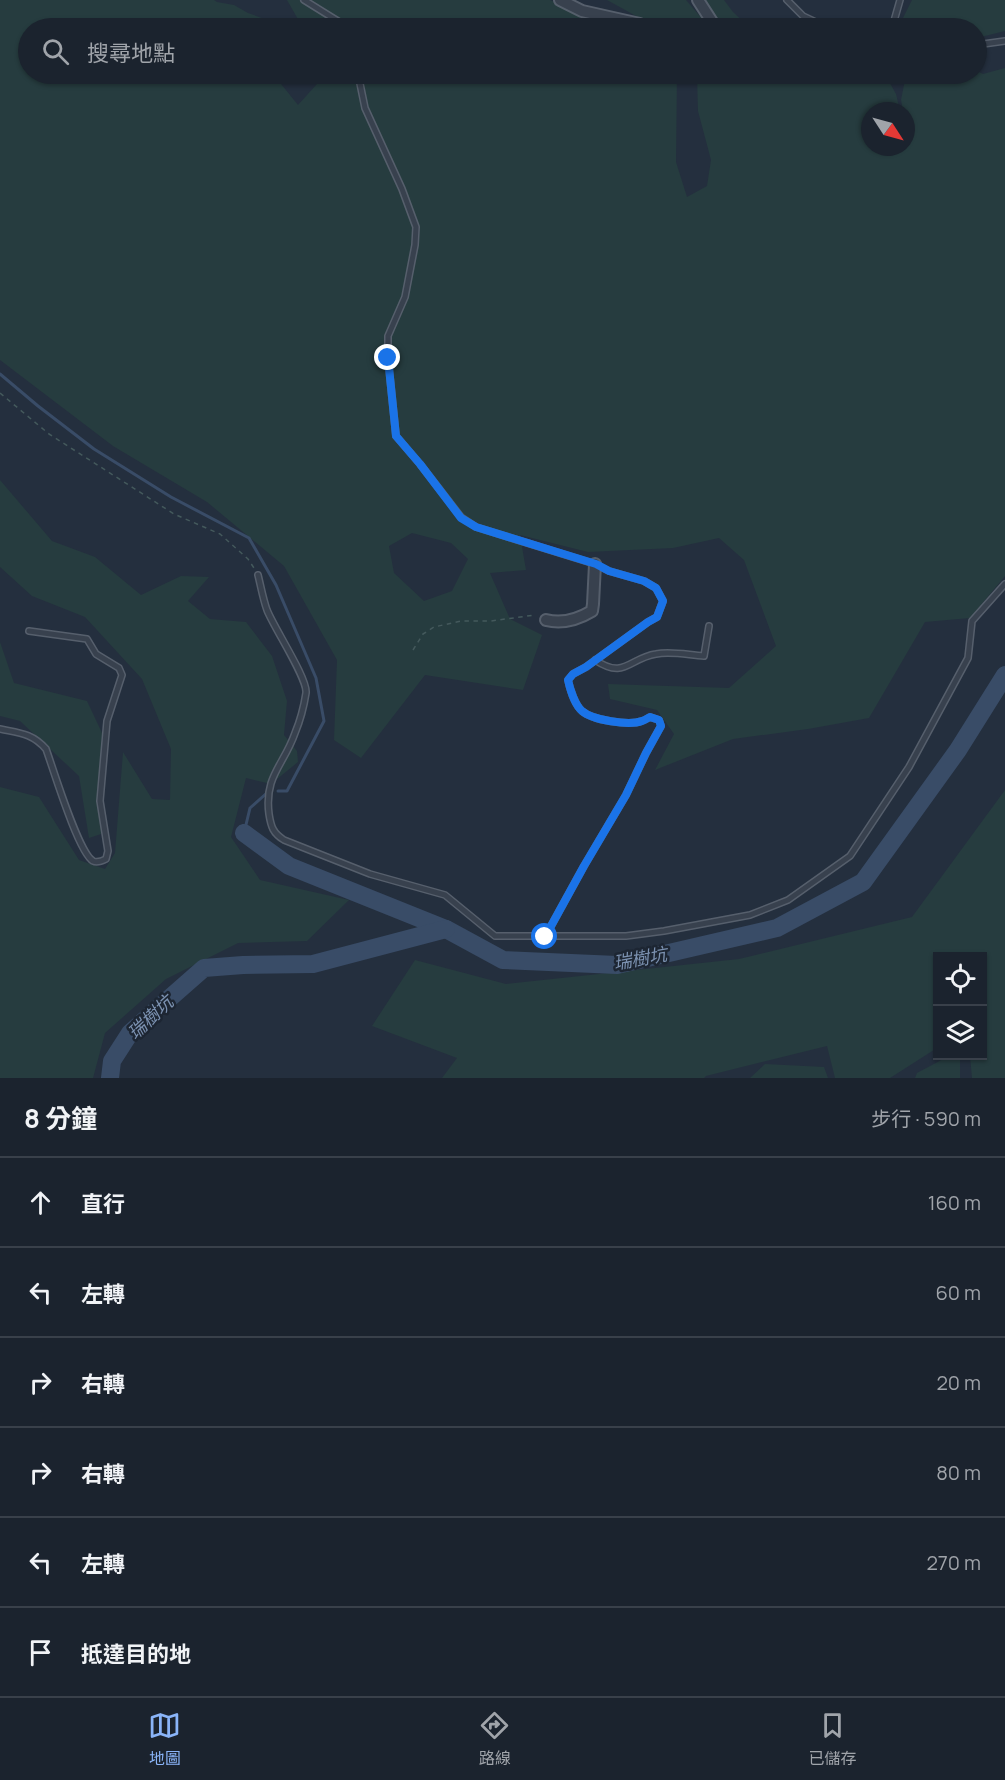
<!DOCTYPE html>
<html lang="zh-TW">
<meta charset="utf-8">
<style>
:root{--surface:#1b232e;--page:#242b36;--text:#f1f3f6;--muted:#a0a4aa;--line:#39404a;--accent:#8ab4f8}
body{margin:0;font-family:Manrope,"Noto Sans TC",sans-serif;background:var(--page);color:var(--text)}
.controls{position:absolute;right:18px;bottom:18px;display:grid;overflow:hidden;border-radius:0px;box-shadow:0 2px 4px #0004}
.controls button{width:54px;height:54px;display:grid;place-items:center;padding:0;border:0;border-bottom:2px solid var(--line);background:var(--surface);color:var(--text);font:30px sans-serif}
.compass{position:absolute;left:861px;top:102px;width:54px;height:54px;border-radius:50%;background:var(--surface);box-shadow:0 2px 4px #0004;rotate:126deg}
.stop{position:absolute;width:18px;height:18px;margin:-14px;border:4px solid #1a73e8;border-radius:50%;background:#fff}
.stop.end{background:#1a73e8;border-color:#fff;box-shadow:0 2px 6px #0008}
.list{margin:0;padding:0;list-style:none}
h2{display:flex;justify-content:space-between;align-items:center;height:78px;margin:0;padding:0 24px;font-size:26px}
h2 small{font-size:20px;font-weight:400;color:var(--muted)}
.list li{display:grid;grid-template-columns:39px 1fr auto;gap:18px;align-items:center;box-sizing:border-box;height:90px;padding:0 24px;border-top:2px solid var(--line)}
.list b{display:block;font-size:22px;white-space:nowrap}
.list em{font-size:20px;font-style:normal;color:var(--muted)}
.icon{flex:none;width:33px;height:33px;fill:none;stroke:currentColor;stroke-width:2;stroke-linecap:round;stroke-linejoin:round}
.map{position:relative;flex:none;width:1005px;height:1078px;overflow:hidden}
.search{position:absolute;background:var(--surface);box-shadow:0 2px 4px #0004;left:18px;right:18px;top:18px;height:66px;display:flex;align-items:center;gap:15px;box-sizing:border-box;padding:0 21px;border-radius:33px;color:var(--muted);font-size:22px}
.sheet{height:618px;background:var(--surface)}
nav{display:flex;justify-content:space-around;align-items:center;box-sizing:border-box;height:84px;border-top:2px solid var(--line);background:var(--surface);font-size:16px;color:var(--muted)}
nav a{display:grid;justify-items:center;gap:3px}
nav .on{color:var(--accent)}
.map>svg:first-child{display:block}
.green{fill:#263c3f;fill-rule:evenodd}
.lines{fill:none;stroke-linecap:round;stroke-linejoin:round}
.stream{stroke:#394c67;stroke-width:3}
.river{stroke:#394c67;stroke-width:18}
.service-casing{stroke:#565f6c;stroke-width:8}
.minor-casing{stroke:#565f6c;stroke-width:14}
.path{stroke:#44595c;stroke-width:1.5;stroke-dasharray:4.5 4.5;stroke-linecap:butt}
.service{stroke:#38414e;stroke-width:5}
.minor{stroke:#38414e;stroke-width:10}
.route{stroke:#1a73e8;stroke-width:8}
.labels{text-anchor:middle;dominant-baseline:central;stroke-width:5;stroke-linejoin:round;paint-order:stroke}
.water-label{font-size:18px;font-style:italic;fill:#7c92b1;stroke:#1d2633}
</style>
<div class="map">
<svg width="1005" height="1078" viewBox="0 0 1005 1078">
<rect width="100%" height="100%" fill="#242f3e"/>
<g class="green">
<path d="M0,0H214L217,2L234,5L248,13L276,23L274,28H28V74H273L298,105L326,74H677L676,162L687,197L707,186L711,160L698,111L697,76C711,82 721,82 733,74H885L896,94L900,111H870V147H906V111H903L901,100L906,75C930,76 953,74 976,74L977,71L983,74L1005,68V576L970,618L925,622L869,718L808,729L733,739L655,770L674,734L657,710L610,699L608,684L729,688L776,646L744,560L719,538L673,548L588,552L520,535L526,570L490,573L510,619L542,635L523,690L425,675L361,758L334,740L337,660L284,566L207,502L113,446L0,360ZM412,533L451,543L468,559L452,591L424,601L394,573L389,546Z"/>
<polygon points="287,0 550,0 619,28 303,28"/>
<polygon points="607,0 686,0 710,28 658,28"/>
<polygon points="706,0 724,0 733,12 750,28 721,28"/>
<polygon points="912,0 1005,0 1005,31 977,38 976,28 906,28 902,20"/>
<polygon points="0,480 52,541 95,557 141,595 181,576 209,577 188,601 210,619 246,622 272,656 287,701 284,735 297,751 298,762 271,784 246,778 231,837 260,880 349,900 307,941 238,943 166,979 105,1033 93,1078 0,1078 0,787 39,797 79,860 105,869 115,853 123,752 152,799 170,800 171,749 142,679 85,617 32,596 0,567"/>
<polygon points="0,642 14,683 87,701 103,735 101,834 89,838 79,776 20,721 0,716"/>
<polygon points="1005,790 1005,1078 972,1078 970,1056 982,1056 982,957 938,957 937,1048 890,1078 835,1078 827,1046 706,1076 704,1078 442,1078 457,1058 372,1026 415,960 506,984 739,959 912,917"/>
<polygon points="949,1056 960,1056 960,1078 915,1078 917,1073"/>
<polygon points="765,1064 824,1067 828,1078 750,1078"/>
</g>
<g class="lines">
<g class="stream">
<polyline points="0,374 38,406 94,449 171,497 249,538 276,585 316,678 324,721 287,791 278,791"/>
<polyline points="244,833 250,808 268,792"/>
</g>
<g class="river">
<polyline points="244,833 289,866 446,929 503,960 617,965 777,928 863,882 958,750 1005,675"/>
<polyline points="110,1078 112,1061 130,1033 204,968 243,965 313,964 446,929"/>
</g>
<defs>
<g id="service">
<polyline points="304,0 341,23 346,28"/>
<polyline points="787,0 803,16 820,24 839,28"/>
<polyline points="892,28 900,0"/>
<polyline points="976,45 1005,41"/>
<path d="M358,74L365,108L402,189L416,227L415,245L405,297L388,336V358L396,436L420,464L461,517L476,527L595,564L609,571L644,581L656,588L663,601L657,617L648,622L586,667L573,674L568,680C570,689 575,705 582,711C592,720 629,726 642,721C645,720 648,718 650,717L659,720L661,726L646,753L626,795L584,866L545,937"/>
<path d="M258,575C261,587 263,599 267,610C274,628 308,679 306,693C304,706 300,721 295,733C284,765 264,776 269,814C271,827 273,833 284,840L370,874L445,895L495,936H626L664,931L750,915L788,900L850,856L909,767L968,658L972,621L1005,584"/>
<path d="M595,660C625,680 629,658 656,654C671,651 688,655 704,656L709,626"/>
<path d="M0,729C19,733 32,733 46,749C53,768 78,852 93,861C97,863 102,861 106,859L108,851L100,801L107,721L122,675L119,668L96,654L87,639L29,631"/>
</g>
<g id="minor">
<polyline points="560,0 582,11 640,24 646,28"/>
<polyline points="698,0 716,28"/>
<path d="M546,620C562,624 577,620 592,611L593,604L595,564"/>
</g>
</defs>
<use href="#service" class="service-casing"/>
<use href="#minor" class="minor-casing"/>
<g class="path">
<polyline points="0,393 49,434 174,514 220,534 248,559 254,568"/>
<polyline points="413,650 423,634 434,627 461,621 491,621 535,615"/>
</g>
<use href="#service" class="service"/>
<use href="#minor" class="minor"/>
</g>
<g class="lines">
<path class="route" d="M388,358L396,436L420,464L461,518L476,527L596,564L609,571L644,581L656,588L663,601L657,617L648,622L586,667L573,674L568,680C570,689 575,705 582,711C592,720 629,726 642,721C645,720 648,718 650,717L659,720L661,726L646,753L626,795L584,866L545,937"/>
</g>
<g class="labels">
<g class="water-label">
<text transform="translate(640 958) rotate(-10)">瑞樹坑</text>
<text transform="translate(150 1017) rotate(-43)">瑞樹坑</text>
</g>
</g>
</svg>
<div class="controls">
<button><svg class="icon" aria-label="locate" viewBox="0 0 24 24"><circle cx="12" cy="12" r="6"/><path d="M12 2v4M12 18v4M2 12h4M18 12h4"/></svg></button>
<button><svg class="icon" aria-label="layers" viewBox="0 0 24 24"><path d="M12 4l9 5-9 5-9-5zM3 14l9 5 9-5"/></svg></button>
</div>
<svg class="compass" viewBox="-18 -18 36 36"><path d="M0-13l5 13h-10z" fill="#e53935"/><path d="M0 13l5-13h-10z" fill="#a0a4aa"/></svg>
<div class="stop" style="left:545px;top:937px"></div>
<div class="stop end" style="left:388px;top:358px"></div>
<div class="search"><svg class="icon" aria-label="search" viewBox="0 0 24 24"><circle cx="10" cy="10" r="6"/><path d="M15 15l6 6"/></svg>搜尋地點</div>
</div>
<section class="sheet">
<h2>8 分鐘<small>步行 · 590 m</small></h2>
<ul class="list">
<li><svg class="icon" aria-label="ahead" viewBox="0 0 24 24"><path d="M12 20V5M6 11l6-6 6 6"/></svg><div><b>直行</b></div><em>160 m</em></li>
<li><svg class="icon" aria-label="left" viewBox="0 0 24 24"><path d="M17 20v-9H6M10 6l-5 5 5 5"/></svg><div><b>左轉</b></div><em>60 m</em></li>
<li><svg class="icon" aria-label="right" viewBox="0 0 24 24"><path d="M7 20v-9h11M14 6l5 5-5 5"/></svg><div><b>右轉</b></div><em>20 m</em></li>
<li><svg class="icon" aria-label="right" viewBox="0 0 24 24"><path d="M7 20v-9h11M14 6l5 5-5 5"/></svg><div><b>右轉</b></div><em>80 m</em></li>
<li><svg class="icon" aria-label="left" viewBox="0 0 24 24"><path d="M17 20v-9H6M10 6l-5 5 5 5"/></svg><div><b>左轉</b></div><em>270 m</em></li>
<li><svg class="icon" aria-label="arrive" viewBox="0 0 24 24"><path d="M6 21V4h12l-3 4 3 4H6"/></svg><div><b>抵達目的地</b></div></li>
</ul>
</section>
<nav>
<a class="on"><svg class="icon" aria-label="map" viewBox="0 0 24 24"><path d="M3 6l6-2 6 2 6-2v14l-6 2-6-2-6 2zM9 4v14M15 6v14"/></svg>地圖</a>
<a><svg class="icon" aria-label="directions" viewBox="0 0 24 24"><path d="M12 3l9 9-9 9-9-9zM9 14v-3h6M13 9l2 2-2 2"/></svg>路線</a>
<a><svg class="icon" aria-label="saved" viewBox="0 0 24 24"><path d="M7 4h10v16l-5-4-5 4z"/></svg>已儲存</a>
</nav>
